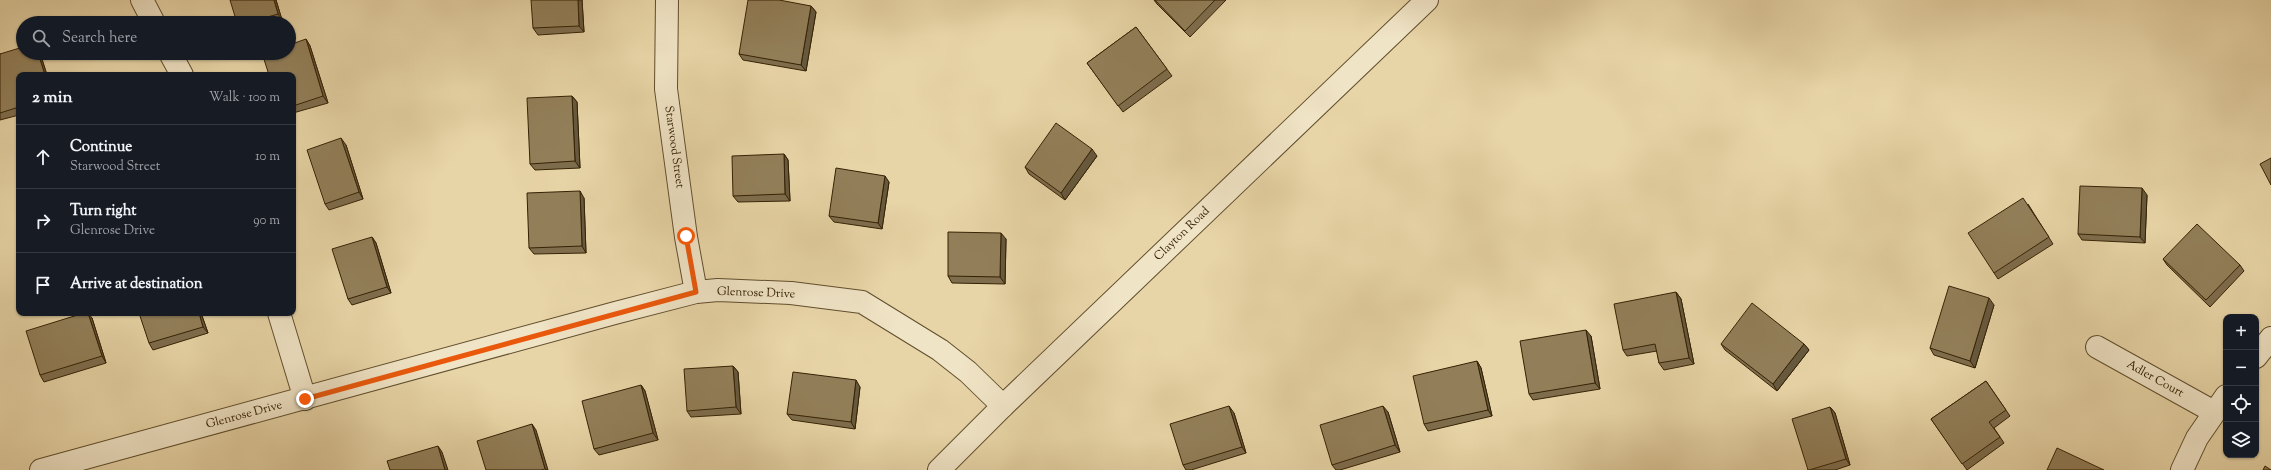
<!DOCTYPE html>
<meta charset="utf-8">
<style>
:root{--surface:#171b24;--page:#242831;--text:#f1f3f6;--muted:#9ea1a6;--line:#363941}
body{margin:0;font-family:"Sorts Mill Goudy",serif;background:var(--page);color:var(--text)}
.controls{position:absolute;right:12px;bottom:12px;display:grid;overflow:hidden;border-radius:8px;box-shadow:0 1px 3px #0004}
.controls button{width:36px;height:36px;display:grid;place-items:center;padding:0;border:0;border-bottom:1px solid var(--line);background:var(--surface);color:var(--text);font:20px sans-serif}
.stop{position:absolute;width:12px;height:12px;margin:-9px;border:3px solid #ea580c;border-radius:50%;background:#fff}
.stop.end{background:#ea580c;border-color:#fff;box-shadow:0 1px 4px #0008}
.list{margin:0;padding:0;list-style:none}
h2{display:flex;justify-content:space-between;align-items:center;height:52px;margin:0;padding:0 16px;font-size:17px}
h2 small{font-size:13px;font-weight:400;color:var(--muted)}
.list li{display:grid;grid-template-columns:26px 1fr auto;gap:12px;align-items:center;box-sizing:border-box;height:64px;padding:0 16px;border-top:1px solid var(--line)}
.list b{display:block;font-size:15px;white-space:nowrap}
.list p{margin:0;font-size:13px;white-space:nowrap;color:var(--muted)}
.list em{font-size:13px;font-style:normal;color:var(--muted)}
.icon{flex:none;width:22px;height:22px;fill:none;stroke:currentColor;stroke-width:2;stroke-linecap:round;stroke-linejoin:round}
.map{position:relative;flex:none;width:2271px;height:470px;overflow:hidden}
.search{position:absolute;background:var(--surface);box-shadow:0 1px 3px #0004;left:16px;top:16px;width:280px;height:44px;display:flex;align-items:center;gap:10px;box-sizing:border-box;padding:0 14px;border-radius:22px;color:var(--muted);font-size:15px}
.panel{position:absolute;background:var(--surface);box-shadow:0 1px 3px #0004;left:16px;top:72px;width:280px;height:244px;border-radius:8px}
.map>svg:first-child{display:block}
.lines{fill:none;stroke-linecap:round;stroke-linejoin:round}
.minor-casing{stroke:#614e2d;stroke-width:24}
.minor{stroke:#f0e4c6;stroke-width:22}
.wall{fill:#7e6d4d;stroke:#342104}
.shaded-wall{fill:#66593e;stroke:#342104}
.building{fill:#927f59;stroke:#342104}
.route{stroke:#ea580c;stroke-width:5}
.labels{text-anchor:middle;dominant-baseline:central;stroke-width:3.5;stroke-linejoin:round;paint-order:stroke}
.street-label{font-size:12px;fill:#342104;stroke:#f0e4c6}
</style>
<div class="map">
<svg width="2271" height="470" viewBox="0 0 2271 470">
<rect width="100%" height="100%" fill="#e8d5a7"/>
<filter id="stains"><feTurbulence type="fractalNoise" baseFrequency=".005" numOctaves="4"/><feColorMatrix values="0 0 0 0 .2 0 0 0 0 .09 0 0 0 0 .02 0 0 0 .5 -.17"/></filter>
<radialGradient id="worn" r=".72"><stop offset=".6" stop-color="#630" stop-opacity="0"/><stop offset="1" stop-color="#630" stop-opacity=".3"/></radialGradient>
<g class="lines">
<defs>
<g id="minor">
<polyline points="142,0 154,23"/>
<polyline points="667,0 666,89 686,237 696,292"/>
<polyline points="170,53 182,75"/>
<polyline points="279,313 305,399"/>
<polyline points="2097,347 2214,412"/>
<polyline points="2256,357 2271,338"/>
<polyline points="41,470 615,313 696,292 718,290 791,293 862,302 940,350 968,372 1003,406"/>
<polyline points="939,470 1003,406 1427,0"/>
<polyline points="2182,470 2197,438 2226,396"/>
</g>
</defs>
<use href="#minor" class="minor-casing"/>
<use href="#minor" class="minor"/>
</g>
<g class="wall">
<polygon points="276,0 282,20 272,23 237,23"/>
<polygon points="582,0 584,32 538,35 533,28"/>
<polygon points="1154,0 1226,0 1190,37 1157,4"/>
<polygon points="811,6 816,12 806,71 743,60 739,54"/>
<polygon points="1136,27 1172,76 1123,112 1087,63"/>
<polygon points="306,39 310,46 328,103 293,113 293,75"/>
<polygon points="23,53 40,53 47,75 19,75 19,115 0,120 0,54"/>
<polygon points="572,96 577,102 580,168 535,170 530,164"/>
<polygon points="346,145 363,199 329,210 325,204"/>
<polygon points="784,154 788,160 790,201 738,202 733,196"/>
<polygon points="1097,156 1065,200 1029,174 1025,167"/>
<polygon points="889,182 882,229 834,222 829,216"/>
<polygon points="2147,195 2145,243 2082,240 2078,234"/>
<polygon points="584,198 586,253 534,254 529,248"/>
<polygon points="2028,204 2053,244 1998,279 1994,273"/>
<polygon points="372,237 376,243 391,293 352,305 348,299"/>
<polygon points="1006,239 1005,284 952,283 948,276"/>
<polygon points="2163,259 2240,265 2244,271 2210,307 2167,265"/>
<polygon points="1676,292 1681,299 1694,364 1664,370 1659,363 1657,351 1627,356 1623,350"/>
<polygon points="1994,305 1975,368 1934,355 1930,348"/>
<polygon points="201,313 208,333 153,350 149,343"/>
<polygon points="92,318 106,363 44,382 40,375"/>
<polygon points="1591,336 1600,389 1533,400 1529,394"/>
<polygon points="1721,344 1804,344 1809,350 1777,391 1725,350"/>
<polygon points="1477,361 1481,368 1492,416 1428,431 1424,424"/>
<polygon points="733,366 738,372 741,414 691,417 687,411"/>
<polygon points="1986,381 2010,416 1994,428 2004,443 1967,470 1931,419"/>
<polygon points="641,385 645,391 658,440 599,455 594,449"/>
<polygon points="860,387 855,429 792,420 787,414"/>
<polygon points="1830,407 1835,413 1850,465 1835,470 1808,470"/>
<polygon points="1388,412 1400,452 1340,470 1336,470 1332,465"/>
<polygon points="1234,413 1246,453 1191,470 1186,470 1183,465"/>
</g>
<g class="shaded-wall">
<polygon points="274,0 276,0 282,20 278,14"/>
<polygon points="578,0 582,0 584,32 579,26"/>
<polygon points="811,6 816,12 806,71 801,65"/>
<polygon points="306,39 310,46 328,103 323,96"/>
<polygon points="38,53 40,53 47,75 45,75"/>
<polygon points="572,96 577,102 580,168 575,161"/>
<polygon points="341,138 346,145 363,199 359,192"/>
<polygon points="1092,149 1097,156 1065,200 1061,193"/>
<polygon points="784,154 788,160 790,201 785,194"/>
<polygon points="885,176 889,182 882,229 878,223"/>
<polygon points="2142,188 2147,195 2145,243 2140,237"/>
<polygon points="580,191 584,198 586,253 582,246"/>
<polygon points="1001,233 1006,239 1005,284 1000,277"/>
<polygon points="372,237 376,243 391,293 387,287"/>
<polygon points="1676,292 1681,299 1694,364 1689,358"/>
<polygon points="1989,298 1994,305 1975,368 1970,361"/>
<polygon points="88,313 92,318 106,363 102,356"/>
<polygon points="199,313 201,313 208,333 203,327"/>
<polygon points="1586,330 1591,336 1600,389 1595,383"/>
<polygon points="1804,344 1809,350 1777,391 1773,384"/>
<polygon points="1477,361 1481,368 1492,416 1488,410"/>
<polygon points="733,366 738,372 741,414 736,407"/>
<polygon points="856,380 860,387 855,429 851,422"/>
<polygon points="641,385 645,391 658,440 653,433"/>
<polygon points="1229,406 1234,413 1246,453 1242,447"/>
<polygon points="1383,406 1388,412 1400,452 1395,445"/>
<polygon points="1830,407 1835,413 1850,465 1846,459"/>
<polygon points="532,424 536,430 548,470 546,470 545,469"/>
<polygon points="438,446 442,452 448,470 445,470"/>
</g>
<g class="building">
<polygon points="230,0 274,0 278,14 247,23 237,23"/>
<polygon points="531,0 578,0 579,26 533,28"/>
<polygon points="748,0 779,0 811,6 801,65 739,54"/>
<polygon points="1155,0 1215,0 1185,31"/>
<polygon points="1136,27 1167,69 1118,106 1087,63"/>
<polygon points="306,39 323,96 293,106 293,75 269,75 262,53 289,53 289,45"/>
<polygon points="23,47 23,53 38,53 45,75 19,75 19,107 0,113 0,54"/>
<polygon points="572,96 575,161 530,164 527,98"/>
<polygon points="1056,123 1092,149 1061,193 1025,167"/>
<polygon points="341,138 359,192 325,204 307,150"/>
<polygon points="784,154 785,194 733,196 732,156"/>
<polygon points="2271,158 2271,185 2260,164"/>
<polygon points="836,168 885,176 878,223 829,216"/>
<polygon points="2080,186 2142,188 2140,237 2078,234"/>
<polygon points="580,191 582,246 529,248 527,193"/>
<polygon points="2023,198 2049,237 1994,273 1968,233"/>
<polygon points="2197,224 2240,265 2206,300 2163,259"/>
<polygon points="948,232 1001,233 1000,277 948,276"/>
<polygon points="372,237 387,287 348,299 332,249"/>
<polygon points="1949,286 1989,298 1970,361 1930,348"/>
<polygon points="1676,292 1689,358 1659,363 1655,344 1623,350 1614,304"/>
<polygon points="1752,303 1804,344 1773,384 1721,344"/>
<polygon points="84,313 88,313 102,356 40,375 26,331"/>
<polygon points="139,313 199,313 203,327 149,343"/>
<polygon points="1586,330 1595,383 1529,394 1520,341"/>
<polygon points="1477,361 1488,410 1424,424 1413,376"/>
<polygon points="733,366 736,407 687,411 684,369"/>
<polygon points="793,372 856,380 851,422 787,414"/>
<polygon points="1986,381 2006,410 1989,422 2000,437 1962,464 1931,419"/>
<polygon points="641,385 653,433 594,449 582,401"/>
<polygon points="1229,406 1242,447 1183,465 1170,424"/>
<polygon points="1383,406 1395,445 1332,465 1320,425"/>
<polygon points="1830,407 1846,459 1809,470 1808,470 1792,419"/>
<polygon points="532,424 545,469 541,470 486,470 477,441"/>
<polygon points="438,446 445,470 390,470 387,461"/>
<polygon points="2057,448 2104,470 2047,470"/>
<polygon points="2265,466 2271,470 2263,470"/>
</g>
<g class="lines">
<polyline class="route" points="305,399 696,292 686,236"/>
</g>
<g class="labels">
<g class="street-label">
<text transform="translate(674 147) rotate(82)">Starwood Street</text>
<text transform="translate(1182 234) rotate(-44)">Clayton Road</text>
<text transform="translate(756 293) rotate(2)">Glenrose Drive</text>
<text transform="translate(2155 379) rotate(29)">Adler Court</text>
<text transform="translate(244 415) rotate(-15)">Glenrose Drive</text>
</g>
</g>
<rect width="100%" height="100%" filter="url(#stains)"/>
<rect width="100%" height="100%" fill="url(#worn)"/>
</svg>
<div class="controls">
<button>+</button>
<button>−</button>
<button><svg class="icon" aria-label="locate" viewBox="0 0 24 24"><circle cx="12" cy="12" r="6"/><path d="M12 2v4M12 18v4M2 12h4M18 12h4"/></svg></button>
<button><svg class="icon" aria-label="layers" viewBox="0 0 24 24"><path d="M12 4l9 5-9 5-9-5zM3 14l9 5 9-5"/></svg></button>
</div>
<div class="stop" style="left:686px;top:236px"></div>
<div class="stop end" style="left:305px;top:399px"></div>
<div class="search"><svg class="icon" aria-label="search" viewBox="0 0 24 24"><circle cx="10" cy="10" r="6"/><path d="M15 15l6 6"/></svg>Search here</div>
<section class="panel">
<h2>2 min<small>Walk · 100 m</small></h2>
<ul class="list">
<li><svg class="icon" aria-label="ahead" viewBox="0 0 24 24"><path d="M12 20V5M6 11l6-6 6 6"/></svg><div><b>Continue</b><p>Starwood Street</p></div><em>10 m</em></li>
<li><svg class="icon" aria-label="right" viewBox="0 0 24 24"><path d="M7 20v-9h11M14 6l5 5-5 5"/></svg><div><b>Turn right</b><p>Glenrose Drive</p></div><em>90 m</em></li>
<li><svg class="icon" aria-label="arrive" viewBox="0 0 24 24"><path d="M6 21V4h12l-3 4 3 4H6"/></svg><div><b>Arrive at destination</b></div></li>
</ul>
</section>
</div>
